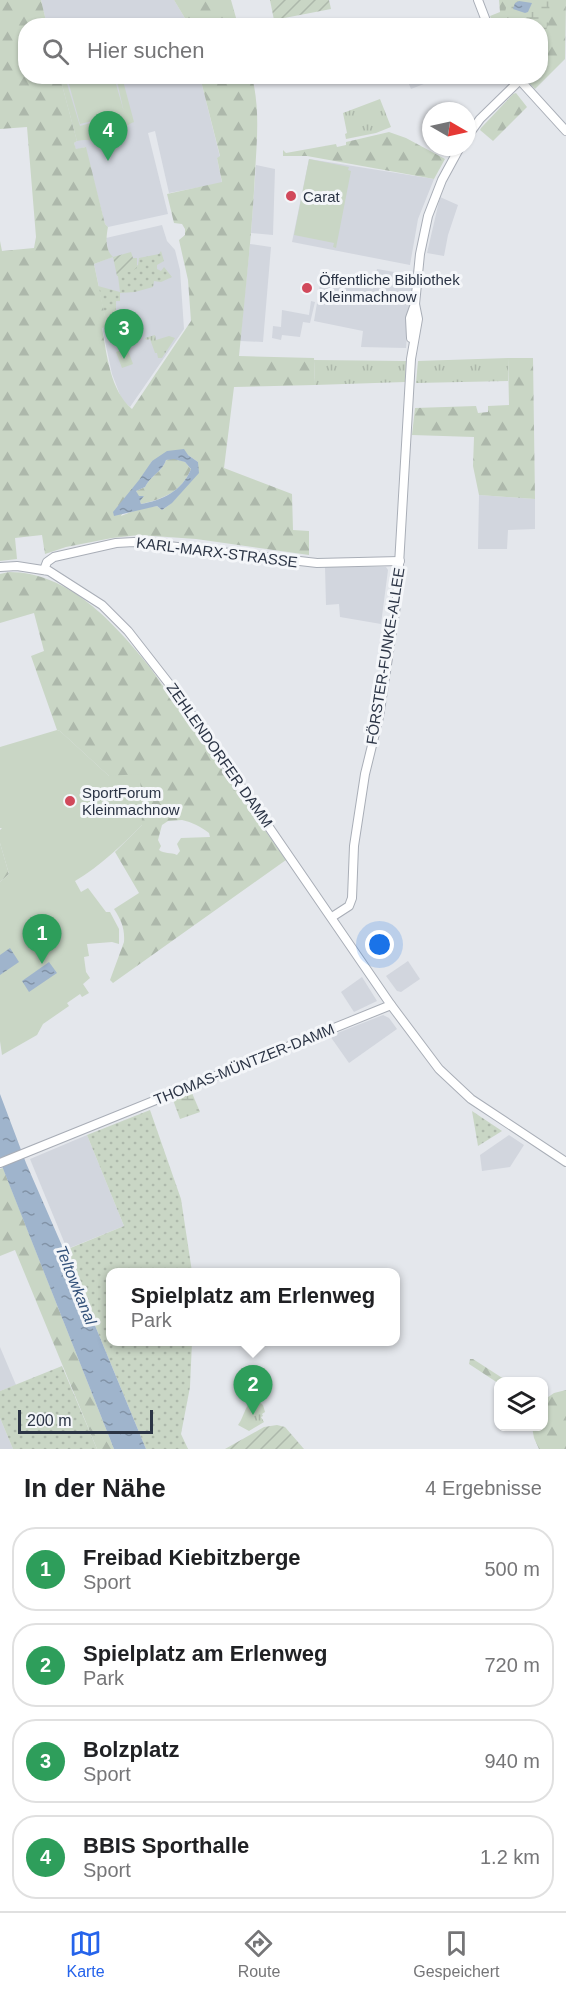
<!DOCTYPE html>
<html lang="de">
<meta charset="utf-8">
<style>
:root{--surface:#fff;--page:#f2f2f2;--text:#202124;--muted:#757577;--line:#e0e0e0;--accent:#2563eb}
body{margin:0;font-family:Helvetica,sans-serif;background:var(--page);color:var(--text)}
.controls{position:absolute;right:18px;bottom:18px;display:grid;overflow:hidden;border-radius:12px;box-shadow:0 2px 4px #0004}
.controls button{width:54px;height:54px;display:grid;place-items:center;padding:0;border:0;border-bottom:2px solid var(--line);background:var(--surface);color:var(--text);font:30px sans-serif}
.compass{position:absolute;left:422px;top:102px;width:54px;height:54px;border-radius:50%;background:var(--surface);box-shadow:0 2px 4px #0004;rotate:99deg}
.scale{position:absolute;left:18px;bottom:15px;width:135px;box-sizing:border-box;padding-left:6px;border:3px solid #2b3445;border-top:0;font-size:16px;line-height:21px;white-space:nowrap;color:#2b3445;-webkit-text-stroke:4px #f4f6f9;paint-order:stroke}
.you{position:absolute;left:380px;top:945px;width:21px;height:21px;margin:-15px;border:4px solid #fff;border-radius:50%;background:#1a73e8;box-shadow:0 0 0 9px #1a73e833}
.badge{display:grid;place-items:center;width:39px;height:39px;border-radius:50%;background:var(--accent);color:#fff;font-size:20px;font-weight:700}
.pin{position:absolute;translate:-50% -50px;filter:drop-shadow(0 2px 3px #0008)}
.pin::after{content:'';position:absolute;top:32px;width:21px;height:18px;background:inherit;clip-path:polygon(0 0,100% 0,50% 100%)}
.popup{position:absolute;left:106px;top:1268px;width:294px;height:78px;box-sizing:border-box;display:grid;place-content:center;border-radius:12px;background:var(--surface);filter:drop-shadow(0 2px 4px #0005);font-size:20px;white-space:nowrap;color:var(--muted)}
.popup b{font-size:22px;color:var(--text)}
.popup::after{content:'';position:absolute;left:50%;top:100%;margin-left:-12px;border:12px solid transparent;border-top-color:var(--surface)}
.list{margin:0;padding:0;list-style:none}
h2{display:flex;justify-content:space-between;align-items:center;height:78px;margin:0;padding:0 24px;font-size:26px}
h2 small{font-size:20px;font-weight:400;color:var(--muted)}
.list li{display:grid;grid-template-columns:39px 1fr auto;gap:18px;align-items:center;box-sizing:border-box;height:84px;margin:0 12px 12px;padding:0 12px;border:2px solid var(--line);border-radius:24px}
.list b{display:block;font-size:22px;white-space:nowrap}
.list p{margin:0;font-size:20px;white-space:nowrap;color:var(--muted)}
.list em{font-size:20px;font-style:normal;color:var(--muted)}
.icon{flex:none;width:33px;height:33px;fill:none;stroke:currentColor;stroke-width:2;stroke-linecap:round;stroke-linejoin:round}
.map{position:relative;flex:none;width:566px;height:1449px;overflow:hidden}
.search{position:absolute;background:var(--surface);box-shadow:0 2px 4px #0004;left:18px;right:18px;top:18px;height:66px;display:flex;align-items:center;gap:15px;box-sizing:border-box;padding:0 21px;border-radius:24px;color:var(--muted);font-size:22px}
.sheet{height:462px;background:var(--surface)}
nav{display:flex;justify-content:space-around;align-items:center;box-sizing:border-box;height:84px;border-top:2px solid var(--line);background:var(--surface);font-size:16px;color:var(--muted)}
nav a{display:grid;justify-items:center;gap:3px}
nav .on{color:var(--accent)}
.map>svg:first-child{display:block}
.built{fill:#d2d6de}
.grass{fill:url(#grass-dots)}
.forest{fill:url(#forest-firs);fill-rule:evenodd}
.wetland{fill:url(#wetland-marsh)}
.park{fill:url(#park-tufts)}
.garden{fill:url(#garden-furrows)}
.pitch{fill:#c9d6c5}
.water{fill:url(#water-ripples);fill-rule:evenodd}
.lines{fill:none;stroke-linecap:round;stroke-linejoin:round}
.secondary-casing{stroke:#a9aeb7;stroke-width:10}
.secondary{stroke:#fff;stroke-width:8}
.poi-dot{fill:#d1495b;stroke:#f4f6f9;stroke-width:2}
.labels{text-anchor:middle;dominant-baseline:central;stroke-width:6;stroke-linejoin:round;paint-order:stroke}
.poi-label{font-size:15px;fill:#2b3445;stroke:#f4f6f9;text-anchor:start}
.street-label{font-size:15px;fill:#2b3445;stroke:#f4f6f9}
.water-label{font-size:16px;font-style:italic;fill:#34527a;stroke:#f4f6f9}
</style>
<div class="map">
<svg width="566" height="1449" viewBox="0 0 566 1449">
<defs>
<pattern id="grass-dots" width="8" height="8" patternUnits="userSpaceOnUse" patternTransform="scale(1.5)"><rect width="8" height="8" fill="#c9d6c5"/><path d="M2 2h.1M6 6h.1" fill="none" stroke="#adb8ab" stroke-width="1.8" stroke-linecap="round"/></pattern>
<pattern id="forest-firs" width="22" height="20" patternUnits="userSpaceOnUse" patternTransform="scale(1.5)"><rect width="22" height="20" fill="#c9d6c5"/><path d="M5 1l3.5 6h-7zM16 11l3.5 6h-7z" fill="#adb8ab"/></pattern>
<pattern id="wetland-marsh" width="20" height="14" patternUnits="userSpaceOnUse" patternTransform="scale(1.5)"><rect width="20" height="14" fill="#c9d6c5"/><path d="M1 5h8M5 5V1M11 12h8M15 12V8" fill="none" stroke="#adb8ab"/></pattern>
<pattern id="park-tufts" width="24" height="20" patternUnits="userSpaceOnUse" patternTransform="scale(1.5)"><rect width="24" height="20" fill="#c9d6c5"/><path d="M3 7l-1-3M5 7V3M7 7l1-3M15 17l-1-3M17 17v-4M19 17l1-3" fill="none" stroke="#adb8ab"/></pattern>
<pattern id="garden-furrows" width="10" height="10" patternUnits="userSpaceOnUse" patternTransform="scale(1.5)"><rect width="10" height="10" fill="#c9d6c5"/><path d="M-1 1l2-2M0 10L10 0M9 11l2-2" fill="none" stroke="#adb8ab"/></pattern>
<pattern id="water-ripples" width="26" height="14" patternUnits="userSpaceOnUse" patternTransform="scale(1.5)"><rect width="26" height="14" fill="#9fb4cc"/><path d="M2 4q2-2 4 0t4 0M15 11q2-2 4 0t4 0" fill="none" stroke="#8293a7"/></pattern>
</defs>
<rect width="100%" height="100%" fill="#e4e7ec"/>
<g class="built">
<polygon points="41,0 174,0 189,25 47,25"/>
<polygon points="60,77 200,77 220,157 217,158 222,183 169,193 155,131 148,133 168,214 108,227 105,224 85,147 76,150 74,143 77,141"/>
<polygon points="406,77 426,77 429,82 411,89"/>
<polygon points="309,159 434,179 418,219 410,265 292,242"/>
<polygon points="256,165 275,169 273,235 251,233"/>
<polygon points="440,197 458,205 448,235 444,256 427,253"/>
<polygon points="162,225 167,241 175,250 180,270 184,329 130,407 122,400 112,374 102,327 107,325 94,264 112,257 109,254 106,238"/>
<polygon points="250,244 271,247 263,342 240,341"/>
<polygon points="377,269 412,275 406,348 361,347 363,331 314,321 321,279 373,289"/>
<polygon points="311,301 315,302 310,323 303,322 300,337 282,335 281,340 272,338 273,326 281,327 282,310 309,315"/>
<polygon points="479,495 535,499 535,529 508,530 507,549 478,549"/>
<polygon points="325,567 386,567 388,570 381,624 340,617 339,604 326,605"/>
<polygon points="408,961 420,979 401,992 397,991 386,976"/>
<polygon points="362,977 377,1001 354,1012 341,992"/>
<polygon points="383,1015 389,1018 397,1029 349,1063 330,1036"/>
<polygon points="87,1135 124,1226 67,1249 30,1159"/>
<polygon points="509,1135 524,1145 510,1167 482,1171 480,1155"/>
<polygon points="0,1347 16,1385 0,1391"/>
<polygon points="0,1418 13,1449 0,1449"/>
</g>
<g class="grass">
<polygon points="161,251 164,261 157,265 157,269 161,271 164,267 172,277 161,282 154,281 153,287 135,292 120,293 120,301 116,301 116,314 134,312 132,328 123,330 121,326 111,329 102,327 107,326 98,286 120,292 118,276 138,265 139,258 159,254"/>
<polygon points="150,1110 181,1199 192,1272 110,1272 110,1342 192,1342 190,1387 181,1434 188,1449 146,1449 63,1248 68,1249 124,1226 87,1135"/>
<polygon points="472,1111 502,1131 478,1146"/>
<polygon points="62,1366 97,1449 13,1449 0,1418 0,1391"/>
</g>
<g class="forest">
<path d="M0,0H41L47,25L26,26V76L60,77L77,141L74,143L76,149L86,147L105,224L108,227C106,237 105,250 113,257L94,264L107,326L102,328C107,355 110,390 132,409L191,321L188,280L179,240L185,235V229L182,224L174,223L167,194L222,182L217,158L220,156L200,77H252C260,108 257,140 255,173C252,234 245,295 239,356L314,358L315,385L234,387L224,468L292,494L293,530L309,531V555L196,539L139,535L112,538L66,547L45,554L42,535L15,538L17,559L0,561V241L2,251L34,248L36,237L27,127L0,129ZM188,455L198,462C188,481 181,498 162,510L157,506L138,509L121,516L152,461Z"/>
<polygon points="174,0 231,0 238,25 189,25"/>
<polygon points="499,0 566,0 565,59 535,89 529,83 535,77 538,80 542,76 540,26 494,25 490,16 500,12"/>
<polygon points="516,93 527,107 493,141 480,130 481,128 513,94"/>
<polygon points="389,132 406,138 445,159 434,179 307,156 283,156 283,150 286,153 336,144 337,147 346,145 346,142"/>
<polygon points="508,358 533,358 535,499 479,495 473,466 474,437 412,435 415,408 476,406 478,413 488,412 488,406 509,405"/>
<path d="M174,458L185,462L191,469C182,491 164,499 141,504L136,491L145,487C150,476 163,471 166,460Z"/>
<path d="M9,572C69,572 114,623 149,666L286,860L113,983L110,980L124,942C125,928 121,920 114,909L139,893L115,852L142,825L113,776H109L60,731L57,730L31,656L44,651L34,613L0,623V574ZM182,820C192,822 201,827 209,833L210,837L181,838L177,844L180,851L177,855C171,852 164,854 159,850L161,846L158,840L162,825L168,821Z"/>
<polygon points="0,843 9,874 0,882"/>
<polygon points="3,1168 114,1449 97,1449 15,1250 0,1256 0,1169"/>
<polygon points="470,1359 473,1359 507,1381 498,1383 469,1364"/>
<polygon points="566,1390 566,1449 539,1449 534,1438 532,1427 544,1426 544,1400 554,1393"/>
</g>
<g class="wetland">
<path d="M508,0H549C550,15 550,27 541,39L540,26L510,25L505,12Z"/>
<polygon points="192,1093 200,1112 180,1119 173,1100"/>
</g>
<g class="park">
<polygon points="380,99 391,127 376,133 346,139 345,134 347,133 343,113"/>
<polygon points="155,335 156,340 169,336 175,338 162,358 158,358 157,353 155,353 150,339 146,340 145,338"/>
<polygon points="508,358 508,381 416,383 418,361"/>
<polygon points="314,360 406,361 405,382 315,385"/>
<path d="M256,1399L263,1405L265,1412L262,1414L263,1416L261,1417L264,1422L249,1431L238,1425C245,1416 245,1402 256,1399Z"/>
</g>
<g class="garden">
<polygon points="270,0 329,0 331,9 274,20"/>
<polygon points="131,252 133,258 137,258 137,268 130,272 126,272 120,276 117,276 113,257"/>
<polygon points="277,1425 285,1427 304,1449 225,1449 264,1427"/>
</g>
<g class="pitch">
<path d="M60,77H65L80,126L125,113L80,124L67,77H114L124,112L116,77H122L134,122C124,125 121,135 111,139C99,144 90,138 77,141Z"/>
<polygon points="309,159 349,167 348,170 351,171 336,248 333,247 334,243 294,235"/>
<polygon points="127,348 133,364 122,368 116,352"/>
<path d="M57,730L60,731L109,776L140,774L142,825C121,846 100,866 75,881L81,892L88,888L106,912H110L119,929V944L112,942L87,944L89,956L84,957L86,972L90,978L83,984L89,993L82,997L80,994L67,1003L69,1006L43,1024L37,1035L2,1055L0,1041V882L9,874L0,843V830L2,828H0V747Z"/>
</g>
<g class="water">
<polygon points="519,1 532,3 528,12 525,13 513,9 515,3"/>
<path d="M184,449L188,455L198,462L199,473L172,503L162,510L157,506L114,516L113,512L139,480L152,461L167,451ZM174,459L185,462L191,469C182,491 163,500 141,504L140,501L144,496H139L136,491L145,487C150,476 163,471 166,460Z"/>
<polygon points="10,948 19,962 0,975 0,955"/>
<polygon points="49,962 57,973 29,992 22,981"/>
<polygon points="0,1094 26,1163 63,1248 146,1449 114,1449 0,1161"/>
</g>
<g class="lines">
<defs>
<g id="secondary">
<polyline points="478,0 488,26"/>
<polyline points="516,76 566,131"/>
<polyline points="467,137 480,119 519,81"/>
<polyline points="411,338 410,318 415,304 420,254 428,216 442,180 460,147"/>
<polyline points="0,567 17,566 49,571 102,605 128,631 181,699 391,1005 439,1069 471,1099 566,1162"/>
<polyline points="44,570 47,562 54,557 116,543 134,542 317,563 400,561"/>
<polyline points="332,917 349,906 352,898 354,846 365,774 379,717 397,599 411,359 418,319 415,304"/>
<polyline points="0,1163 391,1005"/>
</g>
</defs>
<use href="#secondary" class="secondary-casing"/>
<use href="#secondary" class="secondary"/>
</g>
<g class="poi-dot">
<circle cx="291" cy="196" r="6"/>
<circle cx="307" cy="288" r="6"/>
<circle cx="70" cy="801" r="6"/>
</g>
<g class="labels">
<g class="poi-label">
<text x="303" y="196">Carat</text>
<text x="319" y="279">Öffentliche Bibliothek<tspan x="319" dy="17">Kleinmachnow</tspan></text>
<text x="82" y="792">SportForum<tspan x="82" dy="17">Kleinmachnow</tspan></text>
</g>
<g class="street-label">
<text transform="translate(217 552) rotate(7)">KARL-MARX-STRASSE</text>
<text transform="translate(385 656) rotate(-81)">FÖRSTER-FUNKE-ALLEE</text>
<text transform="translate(220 755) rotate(55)">ZEHLENDORFER DAMM</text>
<text transform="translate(244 1064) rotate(-22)">THOMAS-MÜNTZER-DAMM</text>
</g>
<g class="water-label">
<text transform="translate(76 1285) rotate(68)">Teltowkanal</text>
</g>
</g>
</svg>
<div class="controls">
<button><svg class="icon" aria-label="layers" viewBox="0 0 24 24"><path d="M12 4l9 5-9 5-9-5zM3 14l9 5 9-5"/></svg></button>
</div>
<svg class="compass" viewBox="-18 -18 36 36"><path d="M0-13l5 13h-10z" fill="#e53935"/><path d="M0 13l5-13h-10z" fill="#757577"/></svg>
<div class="scale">200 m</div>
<div class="you"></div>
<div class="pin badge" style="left:42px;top:964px;background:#2e9e5b">1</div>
<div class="pin badge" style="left:253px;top:1415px;background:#2e9e5b">2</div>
<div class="popup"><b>Spielplatz am Erlenweg</b>Park</div>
<div class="pin badge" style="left:124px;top:359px;background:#2e9e5b">3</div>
<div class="pin badge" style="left:108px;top:161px;background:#2e9e5b">4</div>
<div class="search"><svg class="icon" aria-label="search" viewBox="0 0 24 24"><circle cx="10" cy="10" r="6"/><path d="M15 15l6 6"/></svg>Hier suchen</div>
</div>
<section class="sheet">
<h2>In der Nähe<small>4 Ergebnisse</small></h2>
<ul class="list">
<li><span class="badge" style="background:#2e9e5b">1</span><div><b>Freibad Kiebitzberge</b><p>Sport</p></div><em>500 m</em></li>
<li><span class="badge" style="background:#2e9e5b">2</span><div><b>Spielplatz am Erlenweg</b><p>Park</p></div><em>720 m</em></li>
<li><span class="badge" style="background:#2e9e5b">3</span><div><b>Bolzplatz</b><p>Sport</p></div><em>940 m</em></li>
<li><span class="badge" style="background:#2e9e5b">4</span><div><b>BBIS Sporthalle</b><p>Sport</p></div><em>1.2 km</em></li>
</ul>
</section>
<nav>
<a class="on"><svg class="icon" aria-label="map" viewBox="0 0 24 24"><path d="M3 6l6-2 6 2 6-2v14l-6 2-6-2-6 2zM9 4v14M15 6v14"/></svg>Karte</a>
<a><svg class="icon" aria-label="directions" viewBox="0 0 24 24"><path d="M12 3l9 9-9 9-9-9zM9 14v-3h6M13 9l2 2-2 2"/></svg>Route</a>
<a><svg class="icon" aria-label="saved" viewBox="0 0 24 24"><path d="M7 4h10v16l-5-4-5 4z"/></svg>Gespeichert</a>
</nav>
